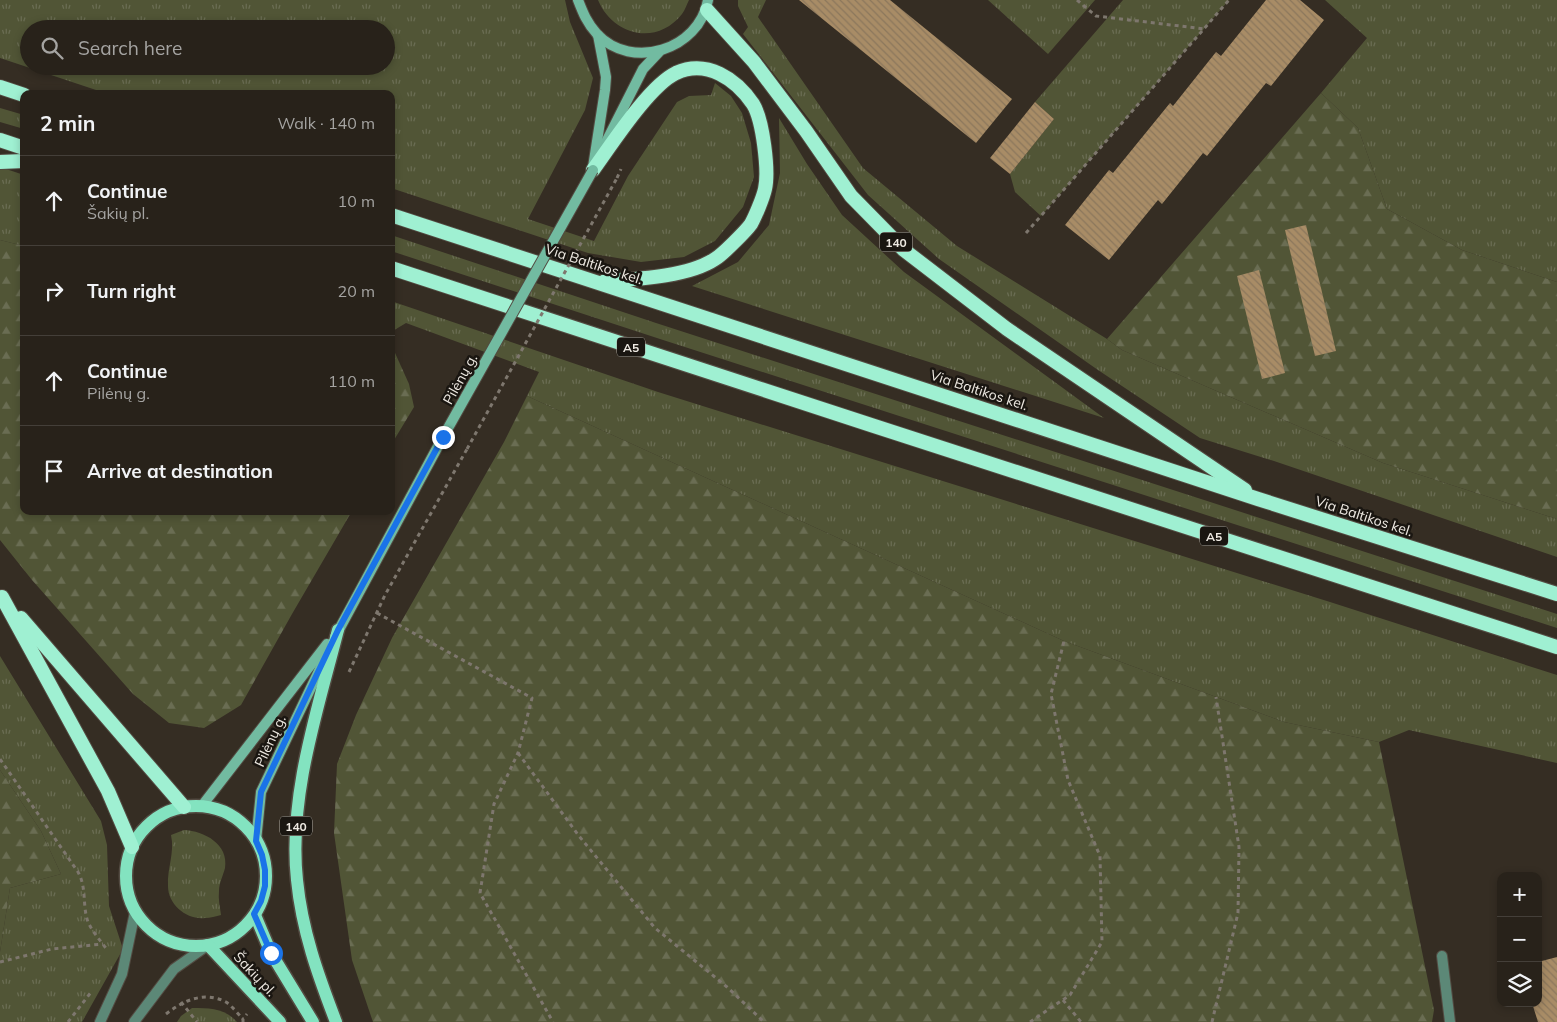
<!DOCTYPE html>
<meta charset="utf-8">
<style>
:root{--surface:#28221a;--page:#342f27;--text:#f1f3f6;--muted:#a5a4a2;--line:#443f39}
body{margin:0;font-family:Mulish,sans-serif;background:var(--page);color:var(--text)}
.controls{position:absolute;right:15px;bottom:15px;display:grid;overflow:hidden;border-radius:10px;box-shadow:0 2px 8px #0003}
.controls button{width:45px;height:45px;display:grid;place-items:center;padding:0;border:0;border-bottom:1px solid var(--line);background:var(--surface);color:var(--text);font:25px sans-serif}
.stop{position:absolute;width:15px;height:15px;margin:-11px;border:4px solid #1a73e8;border-radius:50%;background:#fff}
.stop.end{background:#1a73e8;border-color:#fff;box-shadow:0 1px 5px #0008}
.list{margin:0;padding:0;list-style:none}
h2{display:flex;justify-content:space-between;align-items:center;height:65px;margin:0;padding:0 20px;font-size:21px}
h2 small{font-size:16px;font-weight:400;color:var(--muted)}
.list li{display:grid;grid-template-columns:32px 1fr auto;gap:15px;align-items:center;box-sizing:border-box;height:90px;padding:0 20px;border-top:1px solid var(--line)}
.list b{display:block;font-size:19px;white-space:nowrap}
.list p{margin:0;font-size:16px;white-space:nowrap;color:var(--muted)}
.list em{font-size:16px;font-style:normal;color:var(--muted)}
.icon{flex:none;width:28px;height:28px;fill:none;stroke:currentColor;stroke-width:2;stroke-linecap:round;stroke-linejoin:round}
.map{position:relative;flex:none;width:1557px;height:1022px;overflow:hidden}
.search{position:absolute;background:var(--surface);box-shadow:0 2px 8px #0003;left:20px;top:20px;width:375px;height:55px;display:flex;align-items:center;gap:12px;box-sizing:border-box;padding:0 18px;border-radius:28px;color:var(--muted);font-size:19px}
.panel{position:absolute;background:var(--surface);box-shadow:0 2px 8px #0003;left:20px;top:90px;width:375px;height:425px;border-radius:10px}
.map>svg:first-child{display:block}
.grass{fill:url(#grass-tufts);fill-rule:evenodd}
.forest{fill:url(#forest-firs)}
.building{fill:url(#building-back-hatch)}
.lines{fill:none;stroke-linecap:round;stroke-linejoin:round}
.minor-casing{stroke:#534b42;stroke-width:12}
.secondary-casing{stroke:#534b42;stroke-width:12}
.primary-casing{stroke:#534b42;stroke-width:15}
.trunk-casing{stroke:#534b42;stroke-width:16}
.path{stroke:#7e776e;stroke-width:3;stroke-dasharray:4 4;stroke-linecap:butt}
.minor{stroke:#5c8877;stroke-width:10}
.secondary{stroke:#72bba1;stroke-width:10}
.primary{stroke:#83e3c0;stroke-width:12}
.trunk{stroke:#9ff0d2;stroke-width:14}
.secondary-bridge-casing{stroke:#534b42;stroke-width:12;stroke-linecap:butt}
.path-bridge{stroke:#7e776e;stroke-width:3;stroke-dasharray:4 4;stroke-linecap:butt}
.secondary-bridge{stroke:#72bba1;stroke-width:10}
.route{stroke:#1a73e8;stroke-width:6}
.labels{text-anchor:middle;dominant-baseline:central;stroke-width:5;stroke-linejoin:round;paint-order:stroke}
.shield{fill:#1a1611;stroke:#aeaaa3;stroke-width:1}
.shield-label{font-size:12px;font-weight:bold;fill:#eee9e2}
.street-label{font-size:14px;fill:#eee9e2;stroke:#1a1611}
</style>
<div class="map">
<svg width="1557" height="1022" viewBox="0 0 1557 1022">
<defs>
<pattern id="grass-tufts" width="24" height="20" patternUnits="userSpaceOnUse" patternTransform="scale(1.25)"><rect width="24" height="20" fill="#515536"/><path d="M3 7l-1-3M5 7V3M7 7l1-3M15 17l-1-3M17 17v-4M19 17l1-3" fill="none" stroke="#6a6d53"/></pattern>
<pattern id="forest-firs" width="22" height="20" patternUnits="userSpaceOnUse" patternTransform="scale(1.25)"><rect width="22" height="20" fill="#515536"/><path d="M5 1l3.5 6h-7zM16 11l3.5 6h-7z" fill="#6a6d53"/></pattern>
<pattern id="building-back-hatch" width="6" height="6" patternUnits="userSpaceOnUse" patternTransform="scale(1.25)"><rect width="6" height="6" fill="#a88c66"/><path d="M-1 5l2 2M0 0l6 6M5-1l2 2" fill="none" stroke="#8b775c"/></pattern>
</defs>
<rect width="100%" height="100%" fill="#352d23"/>
<g class="grass">
<path d="M0,0H565L570,22L593,78L585,110L528,219L594,241L628,176L677,102L689,96L711,95L715,83L731,96L742,113L751,143L754,177L743,207L715,241L684,257L641,262L588,253L391,188V94H108L0,58ZM29,29H386V66H29Z"/>
<path d="M598,0H689C687,4 685,10 682,14C657,46 613,36 598,0Z"/>
<polygon points="738,0 766,0 758,17 863,168 957,246 1107,339 1122,350 1383,463 1557,519 1557,557 1274,461 1200,438 1098,370 939,259 868,195 743,34 748,27 738,6"/>
<polygon points="988,0 1095,0 1048,54"/>
<polygon points="1123,0 1229,0 1041,216 1015,192 1010,174 1054,119 1035,102"/>
<polygon points="1325,0 1557,0 1557,282 1462,250 1387,209 1358,128 1321,93 1367,38"/>
<polygon points="0,108 24,115 24,129 0,122"/>
<polygon points="779,118 807,164 842,215 904,272 1104,418 692,286 738,262 769,225 780,173"/>
<polygon points="0,167 24,175 24,246 0,240"/>
<polygon points="391,235 656,323 1557,614 1557,628 660,339 391,251"/>
<polygon points="391,301 658,392 1330,602 1557,675 1557,763 1409,730 1379,742 1284,722 1064,641 527,396 539,372 406,323 391,332"/>
<polygon points="0,656 101,821 107,845 109,906 123,949 82,1022 0,1022 0,952 10,888 61,874 41,831 0,770"/>
<path d="M184,830C204,831 229,844 225,868C223,876 219,883 219,891C218,899 220,907 221,915C216,916 210,918 205,918C187,920 168,905 168,886C167,868 175,853 171,835Z"/>
<path d="M192,1008C209,1008 225,1008 237,1022H177L181,1016Z"/>
</g>
<g class="forest">
<polygon points="1321,93 1358,128 1387,209 1462,250 1557,282 1557,519 1383,463 1122,350 1107,339"/>
<polygon points="0,240 24,246 24,511 352,511 292,614 241,705 204,728 169,723 133,694 32,580 0,540"/>
<polygon points="391,344 409,384 414,407 391,445"/>
<polygon points="527,396 1064,641 1284,722 1379,742 1434,1010 1432,1022 373,1022 352,960 334,833 337,764 356,715 392,638 504,442"/>
<polygon points="0,770 41,831 61,874 10,888 0,952"/>
</g>
<g class="building">
<polygon points="799,0 890,0 1012,99 976,143"/>
<polygon points="1266,0 1300,0 1324,20 1271,86 1266,83 1207,156 1203,153 1162,204 1158,200 1109,260 1065,225 1109,170 1113,173 1170,103 1173,106 1216,52 1221,56"/>
<polygon points="1035,102 1054,119 1010,174 990,158"/>
<polygon points="1306,225 1336,351 1315,356 1285,230"/>
<polygon points="1259,270 1285,373 1262,379 1237,276"/>
<polygon points="1557,957 1557,1022 1538,1022 1532,1003 1538,1003 1538,962"/>
</g>
<g class="lines">
<defs>
<g id="minor">
<polyline points="1442,956 1450,1022"/>
<polyline points="100,1022 122,974 135,912"/>
<polyline points="134,1022 174,969 208,945"/>
</g>
<g id="secondary">
<path d="M578,0C583,13 587,23 597,34C632,71 699,50 708,0"/>
<polyline points="605,144 643,69 659,52"/>
<polyline points="593,167 605,90 606,77 598,35"/>
<polyline points="335,637 443,437"/>
<polyline points="201,807 327,644"/>
<polyline points="256,841 261,792 329,650"/>
</g>
<g id="primary">
<circle cx="196" cy="876" r="70"/>
<polyline points="255,915 271,953 313,1022"/>
<polyline points="208,945 280,1022"/>
<path d="M336,1022C318,975 302,931 297,880C288,798 318,708 338,630"/>
</g>
<g id="trunk">
<polyline points="707,10 754,62 806,131 851,196 904,250 1007,329 1245,490"/>
<polyline points="0,87 24,95"/>
<polyline points="0,140 24,148"/>
<polyline points="0,162 24,161"/>
<path d="M593,170C612,144 649,86 676,73C707,59 736,79 753,104C763,120 769,171 765,189C763,198 755,217 751,224C746,231 722,255 715,259C688,277 637,279 605,281"/>
<polyline points="391,215 1258,499 1557,594"/>
<polyline points="391,268 871,425 1557,647"/>
<polyline points="2,597 108,791 132,847"/>
<polyline points="21,618 184,807"/>
</g>
</defs>
<use href="#minor" class="minor-casing"/>
<use href="#secondary" class="secondary-casing"/>
<use href="#primary" class="primary-casing"/>
<use href="#trunk" class="trunk-casing"/>
<g class="path">
<polyline points="1077,0 1096,16 1205,29"/>
<polyline points="617,178 621,169"/>
<polyline points="1026,233 1229,0"/>
<polyline points="377,613 532,698 518,753 494,804 480,893 553,1022"/>
<polyline points="349,672 385,595 467,449"/>
<polyline points="518,753 579,836 655,928 727,987 764,1022"/>
<path d="M0,759L78,872C87,888 82,905 88,922C93,933 101,941 108,951"/>
<polyline points="0,962 52,949 103,944"/>
<polyline points="1063,1000 1081,1022"/>
<polyline points="181,1002 197,1022"/>
<path d="M166,1014C184,1000 204,991 226,1002C232,1006 238,1014 243,1019"/>
<polyline points="68,1022 92,991"/>
<polyline points="243,1022 243,1019 247,1014"/>
<polyline points="1030,1022 1070,995 1102,942 1100,856 1068,780 1051,694 1064,641"/>
<polyline points="1212,1022 1238,913 1239,847 1216,697"/>
</g>
<use href="#minor" class="minor"/>
<use href="#secondary" class="secondary"/>
<use href="#primary" class="primary"/>
<use href="#trunk" class="trunk"/>
<defs>
<polyline id="secondary-bridge" points="443,437 593,170"/>
</defs>
<use href="#secondary-bridge" class="secondary-bridge-casing"/>
<polyline class="path-bridge" points="467,449 617,178"/>
<use href="#secondary-bridge" class="secondary-bridge"/>
</g>
<g class="lines">
<polyline class="route" points="271,953 254,914 261,901 265,886 265,870 262,855 256,841 261,792 338,630 443,437"/>
</g>
<g class="labels">
<g class="shield">
<rect x="880" y="232.5" width="32" height="19" rx="4"/>
<rect x="617" y="337.5" width="28" height="19" rx="4"/>
<rect x="1200" y="526.5" width="28" height="19" rx="4"/>
<rect x="280" y="816.5" width="32" height="19" rx="4"/>
</g>
<g class="shield-label">
<text x="896" y="242">140</text>
<text x="631" y="347">A5</text>
<text x="1214" y="536">A5</text>
<text x="296" y="826">140</text>
</g>
<g class="street-label">
<text transform="translate(594 264) rotate(18)">Via Baltikos kel.</text>
<text transform="translate(460 379) rotate(-61)">Pilėnų g.</text>
<text transform="translate(979 390) rotate(18)">Via Baltikos kel.</text>
<text transform="translate(1364 516) rotate(18)">Via Baltikos kel.</text>
<text transform="translate(270 741) rotate(-65)">Pilėnų g.</text>
<text transform="translate(255 974) rotate(47)">Šakių pl.</text>
</g>
</g>
</svg>
<div class="controls">
<button>+</button>
<button>−</button>
<button><svg class="icon" aria-label="layers" viewBox="0 0 24 24"><path d="M12 4l9 5-9 5-9-5zM3 14l9 5 9-5"/></svg></button>
</div>
<div class="stop" style="left:271px;top:953px"></div>
<div class="stop end" style="left:443px;top:437px"></div>
<div class="search"><svg class="icon" aria-label="search" viewBox="0 0 24 24"><circle cx="10" cy="10" r="6"/><path d="M15 15l6 6"/></svg>Search here</div>
<section class="panel">
<h2>2 min<small>Walk · 140 m</small></h2>
<ul class="list">
<li><svg class="icon" aria-label="ahead" viewBox="0 0 24 24"><path d="M12 20V5M6 11l6-6 6 6"/></svg><div><b>Continue</b><p>Šakių pl.</p></div><em>10 m</em></li>
<li><svg class="icon" aria-label="right" viewBox="0 0 24 24"><path d="M7 20v-9h11M14 6l5 5-5 5"/></svg><div><b>Turn right</b></div><em>20 m</em></li>
<li><svg class="icon" aria-label="ahead" viewBox="0 0 24 24"><path d="M12 20V5M6 11l6-6 6 6"/></svg><div><b>Continue</b><p>Pilėnų g.</p></div><em>110 m</em></li>
<li><svg class="icon" aria-label="arrive" viewBox="0 0 24 24"><path d="M6 21V4h12l-3 4 3 4H6"/></svg><div><b>Arrive at destination</b></div></li>
</ul>
</section>
</div>
